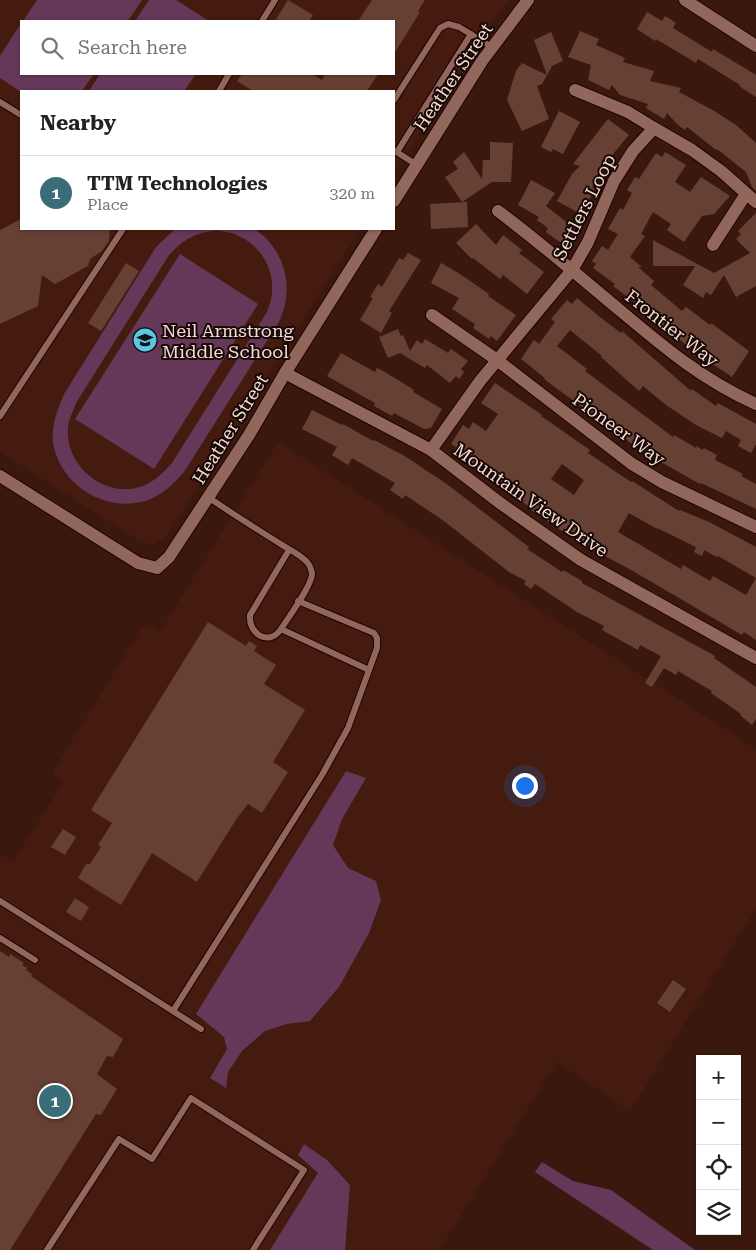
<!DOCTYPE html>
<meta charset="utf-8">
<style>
:root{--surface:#fff;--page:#f6f6f6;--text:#222;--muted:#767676;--line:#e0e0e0;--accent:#3b6d79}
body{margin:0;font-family:"Roboto Serif",serif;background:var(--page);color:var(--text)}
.controls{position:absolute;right:15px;bottom:15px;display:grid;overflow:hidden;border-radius:0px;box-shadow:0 1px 4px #0004}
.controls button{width:45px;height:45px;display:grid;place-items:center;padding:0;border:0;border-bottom:1px solid var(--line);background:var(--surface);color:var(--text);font:25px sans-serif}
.you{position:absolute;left:524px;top:785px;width:18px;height:18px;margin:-12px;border:4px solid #fff;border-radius:50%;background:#1a73e8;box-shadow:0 0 0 8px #1a73e833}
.badge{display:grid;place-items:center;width:32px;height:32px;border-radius:50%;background:var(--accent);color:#fff;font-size:16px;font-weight:700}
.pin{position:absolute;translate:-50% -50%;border:2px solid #fff;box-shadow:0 1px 5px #0006}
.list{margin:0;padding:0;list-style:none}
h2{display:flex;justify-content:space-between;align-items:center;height:65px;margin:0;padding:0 20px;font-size:21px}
h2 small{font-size:16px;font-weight:400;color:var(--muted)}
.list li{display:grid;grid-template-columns:32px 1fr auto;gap:15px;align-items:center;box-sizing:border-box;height:75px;padding:0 20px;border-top:1px solid var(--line)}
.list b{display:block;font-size:19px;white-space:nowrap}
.list p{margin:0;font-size:16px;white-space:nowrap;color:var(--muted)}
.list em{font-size:16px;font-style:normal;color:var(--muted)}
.icon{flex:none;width:28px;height:28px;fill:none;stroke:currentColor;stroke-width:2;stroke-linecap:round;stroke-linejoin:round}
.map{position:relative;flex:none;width:756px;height:1250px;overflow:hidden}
.search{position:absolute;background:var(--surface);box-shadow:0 1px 4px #0004;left:20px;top:20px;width:375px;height:55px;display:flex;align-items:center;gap:12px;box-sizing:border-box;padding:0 18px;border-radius:0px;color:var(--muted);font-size:19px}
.panel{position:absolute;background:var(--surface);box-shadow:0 1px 4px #0004;left:20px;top:90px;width:375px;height:140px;border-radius:0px}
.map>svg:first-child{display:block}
.built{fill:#451b0f;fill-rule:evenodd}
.green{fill:#65385a;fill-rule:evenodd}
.building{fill:#674034;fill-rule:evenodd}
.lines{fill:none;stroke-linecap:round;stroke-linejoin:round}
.lane-casing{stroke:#210200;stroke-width:8}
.street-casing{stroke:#210200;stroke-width:14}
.lane{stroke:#92675b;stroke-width:6}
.street{stroke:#92675b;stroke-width:12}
.labels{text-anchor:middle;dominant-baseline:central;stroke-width:4;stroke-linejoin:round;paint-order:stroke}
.street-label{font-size:18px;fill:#f4dbd4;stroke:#180805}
.poi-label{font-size:18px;fill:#f4dbd4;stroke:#180805;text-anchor:start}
</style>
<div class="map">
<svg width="756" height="1250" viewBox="0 0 756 1250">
<rect width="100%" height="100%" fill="#3b180e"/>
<g class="built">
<path d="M0,0H509L470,52L394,174V91H21V229H360L169,533L155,544H148L138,540L0,452ZM21,21H394V74H21Z"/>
<polygon points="278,442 756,749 756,908 630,1111 557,1062 439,1250 0,1250 0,854 13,862 64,781 52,773 145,623 160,632"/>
</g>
<g class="green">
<polygon points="37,0 142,0 128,21 23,21"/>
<polygon points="149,0 176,0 209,21 135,21"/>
<polygon points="21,23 21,74 94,74 82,91 21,92 0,78 0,56"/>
<polygon points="100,74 196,74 184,91 89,91"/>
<path d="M175,229H254C276,242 290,271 286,297C286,305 282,313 280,320L184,472C173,484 162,496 145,501C104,513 59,484 53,442C51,425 58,409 64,394L156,247ZM218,230C224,232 231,232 237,235C260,245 274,268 272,292C272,299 269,306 267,312L172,463C164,472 155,481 143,486C103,501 60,462 69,421C71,415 74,409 76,403L169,255C185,238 195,233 218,230Z"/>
<polygon points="180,254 258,304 154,469 75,419"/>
<polygon points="346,771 366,778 342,819 333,845 348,868 376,881 381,900 369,933 339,987 310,1021 287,1024 265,1031 242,1051 228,1072 226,1088 210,1078 227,1049 224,1037 196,1014"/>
<polygon points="304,1144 327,1160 350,1185 345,1250 270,1250 318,1173 298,1155"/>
<polygon points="542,1162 573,1181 611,1190 695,1250 653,1250 535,1172"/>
</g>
<g class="building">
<polygon points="288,0 313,15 309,21 275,21"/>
<polygon points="372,0 425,0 418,11 420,12 394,54 394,21 358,21"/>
<polygon points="647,12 662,21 665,16 676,23 673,28 712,52 713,49 756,75 756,97 739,86 740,85 698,59 696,63 656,39 655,41 637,29"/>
<polygon points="580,31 599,39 596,45 625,58 623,62 654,71 650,81 681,88 679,92 716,112 736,125 756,143 756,191 752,187 746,172 717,149 716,150 687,127 685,130 678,125 667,113 664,119 646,108 648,104 620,95 612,85 609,90 588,80 591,65 568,57"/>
<polygon points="551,32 563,61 552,66 542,84 537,86 549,119 522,131 507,100 516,71 522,63 547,75 534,40"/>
<polygon points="242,74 312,74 322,80 325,74 378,74 367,91 253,91 237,81"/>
<polygon points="559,111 580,122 563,154 553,149 551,152 541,147"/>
<polygon points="608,119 629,135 613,154 592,187 595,189 581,214 557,201 572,174 580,166 573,164"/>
<polygon points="490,142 513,143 511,182 492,182 462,202 445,177 458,169 453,162 464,152 482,179 483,160 490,160"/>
<polygon points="665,152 686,165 675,182 690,192 701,177 730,196 714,214 702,216 684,242 667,230 671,224 653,212 641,234 645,236 630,257 642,267 638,267 654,281 651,285 682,311 686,307 710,325 711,323 749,351 732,377 692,350 637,304 613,286 615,284 593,268 596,264 592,261 602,246 608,250 618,234 608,229 620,208 623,210 632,193 627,190 635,177 639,179 656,153 662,157"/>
<polygon points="531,180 555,193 546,206 575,229 564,245 546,232 548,228 537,220 539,217 518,205"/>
<polygon points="467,202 468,227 431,229 430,204"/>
<polygon points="756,213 756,286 736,297 724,275 711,295 706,292 703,298 683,285 695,266 653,266 653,240 714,273 750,253 736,239 741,234 738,231"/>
<polygon points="21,219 21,229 110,229 109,241 102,251 90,259 88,266 55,284 42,275 38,306 0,324 0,230"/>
<polygon points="476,224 496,245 503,235 522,250 519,253 544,272 527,294 503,275 500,279 473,258 472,259 456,243"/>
<polygon points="408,253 421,260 389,311 392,313 381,333 360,320 373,298 370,297 378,284 382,287 399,258 403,260"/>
<polygon points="126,263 139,271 101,331 88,323"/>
<polygon points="441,263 460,274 489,294 488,296 516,315 497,341 491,336 489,339 473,328 475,324 452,309 459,298 431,283"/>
<polygon points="577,298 601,318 621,333 622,331 691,391 692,389 716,406 718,403 756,424 756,444 751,453 738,446 741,440 726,431 722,438 696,425 666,405 643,386 639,391 601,357 602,356 570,330 557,346 587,369 585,371 673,437 674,435 696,448 697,446 702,450 704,448 717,455 715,460 743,474 741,476 756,484 756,509 701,483 700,484 643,452 544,379 545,378 521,359 534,340 539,344 555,322 551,319 567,300 572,304"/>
<polygon points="398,329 401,336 403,335 410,351 417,340 422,344 425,339 448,353 451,349 468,361 461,369 464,372 459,379 456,376 450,383 427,365 425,368 400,353 388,358 379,337"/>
<polygon points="341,353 375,372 377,368 385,372 414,390 413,392 442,409 431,428 424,429 394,413 392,416 374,406 375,403 327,376"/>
<path d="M495,383L542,415L541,416L590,450L588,453L631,482L632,481L679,511L680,510L709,522L756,547V578L718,556L717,557L704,550L702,556L694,552L696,547L657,528V529L629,513L618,532L681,569L683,565L710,581L713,576L746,595L756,578V640L744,632L742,635L633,571L575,540L530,509L531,508L500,486L502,484L454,450L456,447L451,444L463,425L469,429L473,422L486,431L498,414L481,403ZM562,464L584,480L574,495L551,479Z"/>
<polygon points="312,410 342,425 343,424 373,441 374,440 403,455 448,485 529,547 527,549 562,572 563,570 582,581 582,583 715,656 714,658 756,687 756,719 752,725 740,715 741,714 711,693 712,691 678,671 676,675 664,668 652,687 645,683 661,656 640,645 638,650 602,630 604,626 577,612 535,584 531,589 524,584 526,581 509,572 444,521 405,495 403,499 390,490 395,483 352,458 348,465 332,455 337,447 302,429"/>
<polygon points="208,622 246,646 249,641 257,646 254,651 276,665 264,684 305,710 273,762 288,772 262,813 248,804 237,818 197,882 152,853 121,905 78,878 86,864 90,864 101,847 98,845 112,823 91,810"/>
<polygon points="63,829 76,837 65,855 51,847"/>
<polygon points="75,898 89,907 81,921 66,912"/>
<polygon points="0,951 9,957 10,954 24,963 22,965 27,968 26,970 32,974 31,976 123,1039 113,1057 107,1056 97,1074 117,1089 101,1115 96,1114 10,1250 0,1250"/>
<polygon points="673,980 686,989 670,1012 657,1003"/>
</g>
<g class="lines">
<defs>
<g id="lane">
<polyline points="262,21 275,0"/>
<polyline points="219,91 229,74"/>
<polyline points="394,100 440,28 448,24 459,27 492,47"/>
<polyline points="0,102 21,115"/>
<polyline points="395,151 417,165"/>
<polyline points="397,152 471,34"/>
<polyline points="0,416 123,229"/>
<path d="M208,497C231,513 255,528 279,543C288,549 300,554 307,562C310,565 311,569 312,573C313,584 288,618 281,629C269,647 248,634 250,615L289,550"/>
<polyline points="281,629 369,670"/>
<polyline points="0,901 201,1029"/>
<polyline points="0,938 35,960"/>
<polyline points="173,1011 322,775 348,728 377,648 377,638 374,633 298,601"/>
<polyline points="47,1250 119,1139 152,1159 191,1098 304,1170 253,1250"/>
</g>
<g id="street">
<polyline points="685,0 756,46"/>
<polyline points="575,90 628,112 654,128"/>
<polyline points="394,201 482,61 528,0"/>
<path d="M498,211C541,243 581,278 622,312C666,349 703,380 756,404"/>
<polyline points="713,245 746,194"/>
<polyline points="432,315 497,360 632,464 662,482 756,527"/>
<polyline points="285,373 431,450 500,503 581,560 756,658"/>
<polyline points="431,450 480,381 572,270 588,242 614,181 633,151 654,128 692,150 721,171 756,202"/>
<polyline points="0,476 138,563 157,568 169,557 249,435 285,373 376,229"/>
</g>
</defs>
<use href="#lane" class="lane-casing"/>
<use href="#street" class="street-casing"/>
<use href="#lane" class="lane"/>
<use href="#street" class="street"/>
</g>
<defs>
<symbol id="school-disc" viewBox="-11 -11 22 22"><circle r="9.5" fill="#59c8e4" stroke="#180805"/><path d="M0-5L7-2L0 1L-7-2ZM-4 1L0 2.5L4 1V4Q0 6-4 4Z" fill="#111"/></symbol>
</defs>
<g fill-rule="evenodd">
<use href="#school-disc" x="131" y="326" width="28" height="28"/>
</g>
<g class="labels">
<g class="street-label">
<text transform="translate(453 77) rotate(-56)">Heather Street</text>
<text transform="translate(584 207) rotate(-63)">Settlers Loop</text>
<text transform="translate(672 328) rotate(38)">Frontier Way</text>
<text transform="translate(230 429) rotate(-58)">Heather Street</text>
<text transform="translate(619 429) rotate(36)">Pioneer Way</text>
<text transform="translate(531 500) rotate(35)">Mountain View Drive</text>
</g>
<g class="poi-label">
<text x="162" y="330">Neil Armstrong<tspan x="162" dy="21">Middle School</tspan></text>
</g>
</g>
</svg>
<div class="controls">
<button>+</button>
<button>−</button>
<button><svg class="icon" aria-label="locate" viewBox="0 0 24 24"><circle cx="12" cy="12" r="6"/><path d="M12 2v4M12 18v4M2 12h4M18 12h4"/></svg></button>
<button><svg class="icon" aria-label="layers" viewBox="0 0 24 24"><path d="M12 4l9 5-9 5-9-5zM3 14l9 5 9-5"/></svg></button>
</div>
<div class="you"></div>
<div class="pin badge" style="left:55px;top:1101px">1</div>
<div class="search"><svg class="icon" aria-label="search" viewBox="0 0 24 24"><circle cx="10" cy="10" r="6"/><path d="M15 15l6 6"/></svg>Search here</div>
<section class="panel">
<h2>Nearby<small></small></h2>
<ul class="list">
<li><span class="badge">1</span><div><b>TTM Technologies</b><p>Place</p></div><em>320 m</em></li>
</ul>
</section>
</div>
